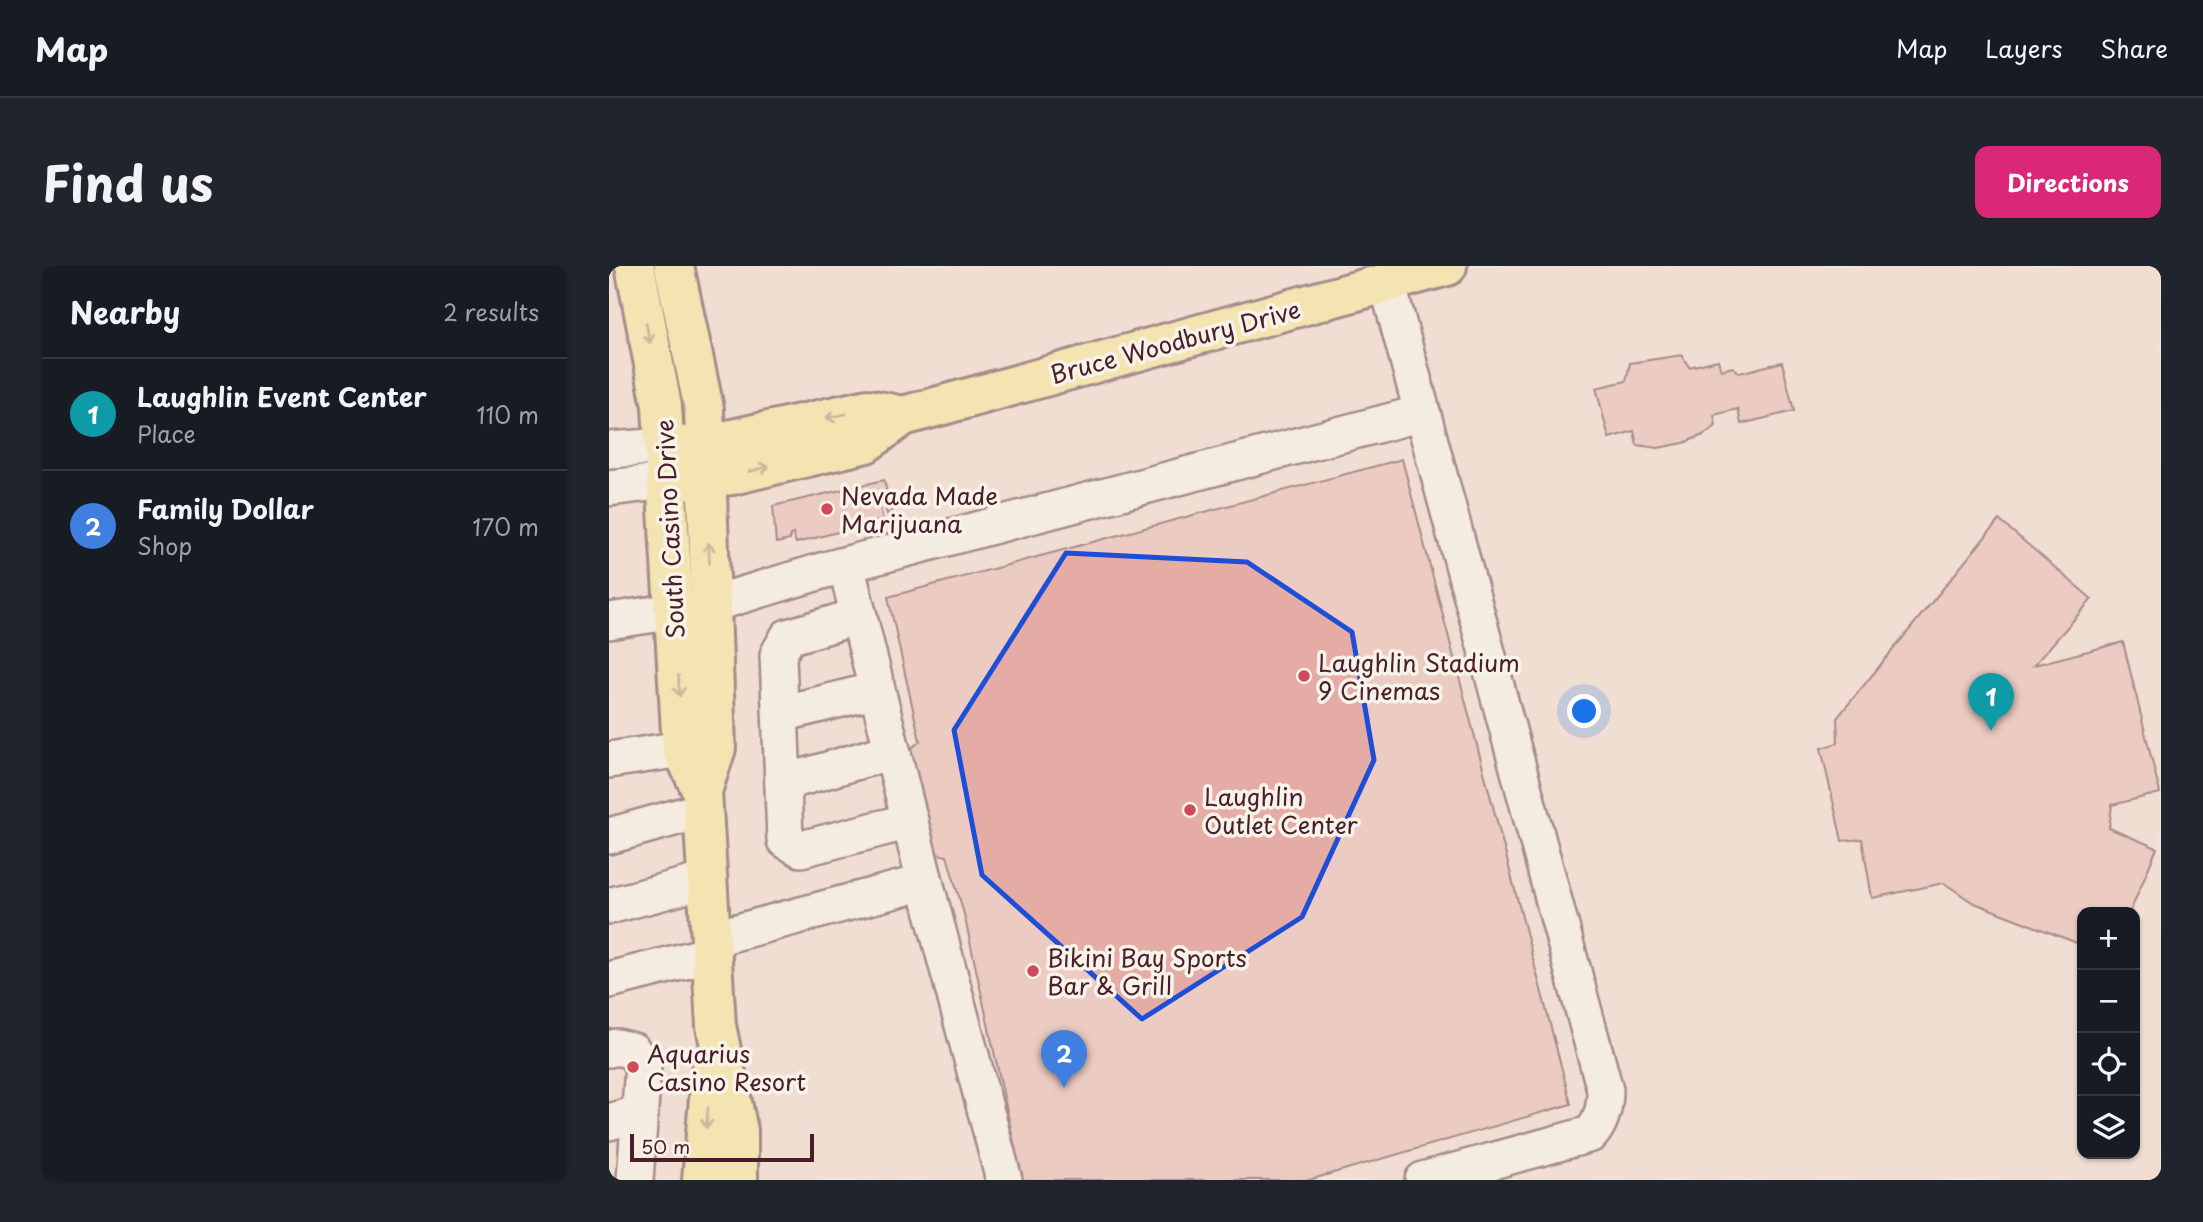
<!DOCTYPE html>
<meta charset="utf-8">
<style>
:root{--surface:#171b24;--page:#20242c;--text:#f1f3f6;--muted:#9ea1a6;--line:#363941;--accent:#db2777}
body{margin:0;font-family:"Playpen Sans",sans-serif;background:var(--page);color:var(--text)}
.controls{position:absolute;right:21px;bottom:21px;display:grid;overflow:hidden;border-radius:14px;box-shadow:0 2px 5px #0004}
.controls button{width:63px;height:63px;display:grid;place-items:center;padding:0;border:0;border-bottom:2px solid var(--line);background:var(--surface);color:var(--text);font:35px sans-serif}
.scale{position:absolute;left:21px;bottom:18px;width:184px;box-sizing:border-box;padding-left:7px;border:4px solid #4a1f2b;border-top:0;font-size:19px;line-height:24px;white-space:nowrap;color:#4a1f2b;-webkit-text-stroke:5px #f7f3e8;paint-order:stroke}
.you{position:absolute;left:976px;top:446px;width:24px;height:24px;margin:-18px;border:5px solid #fff;border-radius:50%;background:#1a73e8;box-shadow:0 0 0 10px #1a73e833}
.badge{display:grid;place-items:center;width:46px;height:46px;border-radius:50%;background:var(--accent);color:#fff;font-size:23px;font-weight:700}
.pin{position:absolute;translate:-50% -58px;filter:drop-shadow(0 2px 4px #0008)}
.pin::after{content:'';position:absolute;top:37px;width:24px;height:21px;background:inherit;clip-path:polygon(0 0,100% 0,50% 100%)}
.list{margin:0;padding:0;list-style:none}
h2{display:flex;justify-content:space-between;align-items:center;height:91px;margin:0;padding:0 28px;font-size:30px}
h2 small{font-size:23px;font-weight:400;color:var(--muted)}
.list li{display:grid;grid-template-columns:46px 1fr auto;gap:21px;align-items:center;box-sizing:border-box;height:112px;padding:0 28px;border-top:2px solid var(--line)}
.list b{display:block;font-size:26px;white-space:nowrap}
.list p{margin:0;font-size:23px;white-space:nowrap;color:var(--muted)}
.list em{font-size:23px;font-style:normal;color:var(--muted)}
.icon{flex:none;width:38px;height:38px;fill:none;stroke:currentColor;stroke-width:2;stroke-linecap:round;stroke-linejoin:round}
.map{position:relative;flex:none;width:1552px;height:914px;overflow:hidden;border-radius:14px}
header{display:flex;align-items:center;gap:42px;box-sizing:border-box;height:98px;padding:0 35px;background:var(--surface);border-bottom:2px solid var(--line)}
header strong{font-size:33px}
nav{display:flex;gap:38px;margin-inline-start:auto;font-size:24px}
.intro{display:flex;align-items:center;justify-content:space-between;box-sizing:border-box;height:168px;padding:0 42px}
h1{margin:0;font-size:49px}
.button{padding:18px 32px;border-radius:14px;background:var(--accent);color:#fff;font-size:24px;font-weight:700}
main{display:flex;gap:42px;padding:0 42px}
aside{flex:1;background:var(--surface);border-radius:14px;box-shadow:0 2px 5px #0004}
.map>svg:first-child{display:block}
.built{fill:#efd4cb;fill-rule:evenodd}
.building{fill:#e5aba5;stroke:#4a1f2b;stroke-width:2}
.lines{fill:none;stroke-linecap:round;stroke-linejoin:round}
.minor-casing{stroke:#4a1f2b;stroke-width:40}
.major-casing{stroke:#4a1f2b;stroke-width:44}
.minor{stroke:#f7f3e8;stroke-width:35}
.major{stroke:#f7e281;stroke-width:38}
.oneway{stroke:#a08056}
.marked{fill:none;stroke:#1d4ed8;stroke-width:5;stroke-linejoin:round}
.poi-dot{fill:#d1495b;stroke:#f7f3e8;stroke-width:2.5}
.labels{text-anchor:middle;dominant-baseline:central;stroke-width:7;stroke-linejoin:round;paint-order:stroke}
.street-label{font-size:24px;fill:#4a1f2b;stroke:#f7f3e8}
.poi-label{font-size:24px;fill:#4a1f2b;stroke:#f7f3e8;text-anchor:start}
</style>
<header>
<strong>Map</strong>
<nav><a>Map</a><a>Layers</a><a>Share</a></nav>
</header>
<div class="intro"><h1>Find us</h1><a class="button">Directions</a></div>
<main>
<aside>
<h2>Nearby<small>2 results</small></h2>
<ul class="list">
<li><span class="badge" style="background:#0f9aa8">1</span><div><b>Laughlin Event Center</b><p>Place</p></div><em>110 m</em></li>
<li><span class="badge" style="background:#3f7fe0">2</span><div><b>Family Dollar</b><p>Shop</p></div><em>170 m</em></li>
</ul>
</aside>
<div class="map">
<svg width="1552" height="914" viewBox="0 0 1552 914">
<rect width="100%" height="100%" fill="#f3e5db"/>
<filter id="ink" filterUnits="userSpaceOnUse"><feTurbulence type="fractalNoise" baseFrequency=".0143" numOctaves="2"/><feDisplacementMap in="SourceGraphic" scale="14" xChannelSelector="R" yChannelSelector="G"/><feConvolveMatrix kernelMatrix="1 2 1 2 8 2 1 2 1" color-interpolation-filters="sRGB"/></filter>
<g filter="url(#ink)">
<path class="built" d="M0,0H1552V914H0ZM1473,646H1526V888H1473Z"/>
<g class="building">
<polygon points="1073,89 1080,101 1109,94 1112,104 1124,101 1131,107 1173,96 1185,145 1132,158 1129,143 1105,149 1107,160 1094,169 1075,177 1049,182 1028,179 1025,165 1000,172 987,122 1017,115 1021,97"/>
<polygon points="793,193 962,838 700,914 413,914 355,648 338,590 301,582 280,565 275,523 293,491 311,475 279,331"/>
<polygon points="275,214 283,247 278,248 273,231 269,232 274,254 187,277 184,268 181,269 181,274 167,277 164,240"/>
<polygon points="1390,254 1483,333 1425,399 1514,376 1551,527 1503,539 1500,562 1548,582 1521,646 1473,646 1473,679 1363,636 1335,617 1263,632 1253,573 1233,575 1212,482 1229,477 1228,452"/>
</g>
<g class="lines">
<defs>
<g id="minor">
<path d="M778,16L996,824C996,841 993,855 982,868L814,914"/>
<polyline points="0,184 57,180"/>
<polyline points="0,222 58,215"/>
<polyline points="237,299 316,616 395,914"/>
<polyline points="103,338 216,304 813,147"/>
<polyline points="250,350 179,371 169,389 176,574 192,583 301,555"/>
<polyline points="0,355 66,345"/>
<polyline points="172,448 268,424"/>
<polyline points="0,494 73,483"/>
<polyline points="174,517 283,485"/>
<polyline points="0,570 94,544"/>
<polyline points="0,640 98,614"/>
<polyline points="102,673 316,616"/>
<polyline points="0,714 103,688"/>
<polyline points="0,783 8,781 24,785 34,800 26,914"/>
<polyline points="0,856 31,847"/>
</g>
<g id="major">
<polyline points="26,0 53,140 73,483 93,525"/>
<polyline points="65,0 95,143 107,482 93,525 107,760 129,865 129,914"/>
<polyline points="73,180 96,179 259,143 294,150"/>
<polyline points="58,215 123,209 257,177 294,150 838,0"/>
<polyline points="93,914 103,797"/>
</g>
</defs>
<use href="#minor" class="minor-casing"/>
<use href="#major" class="major-casing"/>
<use href="#minor" class="minor"/>
<use href="#major" class="major"/>
</g>
<defs><path id="oneway-shaft" d="M-6 0H5M1.5-3L5.5 0L1.5 3" fill="none" stroke-width="1.6" stroke-linecap="round" stroke-linejoin="round" transform="scale(1.75)"/></defs>
<g class="oneway">
<use href="#oneway-shaft" transform="translate(39 67) rotate(79)"/>
<use href="#oneway-shaft" transform="translate(227 150) rotate(168)"/>
<use href="#oneway-shaft" transform="translate(150 203) rotate(-14)"/>
<use href="#oneway-shaft" transform="translate(100 287) rotate(-93)"/>
<use href="#oneway-shaft" transform="translate(70 420) rotate(87)"/>
<use href="#oneway-shaft" transform="translate(98 852) rotate(96)"/>
</g>
</g>
<path d="M0 0H1552V914H0ZM457,287L638,296L743,366L765,494L693,651L533,753L373,609L345,464Z" fill="#f3e5db" fill-opacity=".55" fill-rule="evenodd"/>
<path class="marked" d="M457,287L638,296L743,366L765,494L693,651L533,753L373,609L345,464Z"/>
<g class="poi-dot">
<circle cx="218" cy="243" r="7"/>
<circle cx="695" cy="410" r="7"/>
<circle cx="581" cy="544" r="7"/>
<circle cx="424" cy="705" r="7"/>
<circle cx="24" cy="801" r="7"/>
</g>
<g class="labels">
<g class="street-label">
<text transform="translate(566 75) rotate(-15)">Bruce Woodbury Drive</text>
<text transform="translate(60 263) rotate(-93)">South Casino Drive</text>
</g>
<g class="poi-label">
<text x="232" y="229">Nevada Made<tspan x="232" dy="28">Marijuana</tspan></text>
<text x="709" y="396">Laughlin Stadium<tspan x="709" dy="28">9 Cinemas</tspan></text>
<text x="595" y="530">Laughlin<tspan x="595" dy="28">Outlet Center</tspan></text>
<text x="438" y="691">Bikini Bay Sports<tspan x="438" dy="28">Bar &amp; Grill</tspan></text>
<text x="38" y="787">Aquarius<tspan x="38" dy="28">Casino Resort</tspan></text>
</g>
</g>
</svg>
<div class="controls">
<button>+</button>
<button>−</button>
<button><svg class="icon" aria-label="locate" viewBox="0 0 24 24"><circle cx="12" cy="12" r="6"/><path d="M12 2v4M12 18v4M2 12h4M18 12h4"/></svg></button>
<button><svg class="icon" aria-label="layers" viewBox="0 0 24 24"><path d="M12 4l9 5-9 5-9-5zM3 14l9 5 9-5"/></svg></button>
</div>
<div class="scale">50 m</div>
<div class="you"></div>
<div class="pin badge" style="left:1382px;top:465px;background:#0f9aa8">1</div>
<div class="pin badge" style="left:455px;top:822px;background:#3f7fe0">2</div>
</div>
</main>
